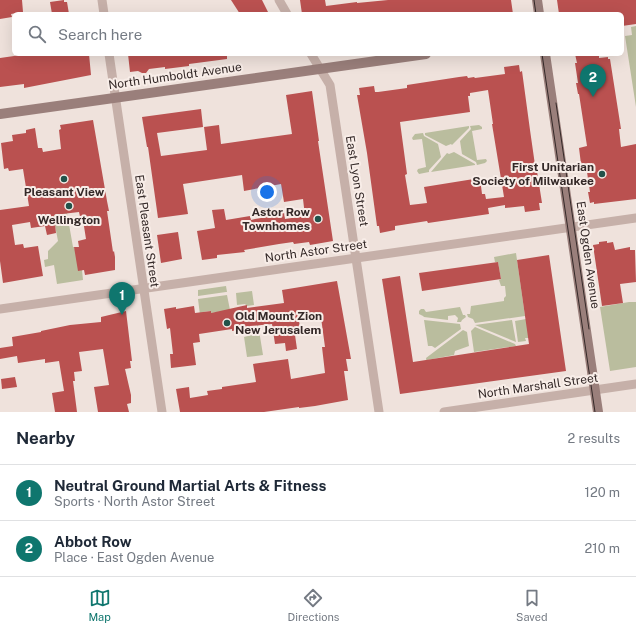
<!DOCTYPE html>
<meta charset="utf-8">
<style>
:root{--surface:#fff;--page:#f2f2f3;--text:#1f2937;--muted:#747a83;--line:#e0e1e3;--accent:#0f766e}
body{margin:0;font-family:"Public Sans",sans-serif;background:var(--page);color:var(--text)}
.you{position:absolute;left:267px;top:192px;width:14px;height:14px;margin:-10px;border:3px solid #fff;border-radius:50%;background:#1a73e8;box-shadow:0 0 0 6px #1a73e833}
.badge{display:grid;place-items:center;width:26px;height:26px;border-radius:50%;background:var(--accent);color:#fff;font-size:13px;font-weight:700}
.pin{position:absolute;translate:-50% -33px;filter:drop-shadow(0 1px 2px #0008)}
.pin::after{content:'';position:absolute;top:21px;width:14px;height:12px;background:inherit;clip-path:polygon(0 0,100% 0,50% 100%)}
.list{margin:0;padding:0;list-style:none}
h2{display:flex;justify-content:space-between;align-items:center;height:52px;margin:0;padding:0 16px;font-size:17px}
h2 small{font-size:13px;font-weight:400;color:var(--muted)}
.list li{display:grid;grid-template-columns:26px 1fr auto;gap:12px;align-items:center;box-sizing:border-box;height:56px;padding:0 16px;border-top:1px solid var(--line)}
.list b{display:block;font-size:15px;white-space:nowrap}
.list p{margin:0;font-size:13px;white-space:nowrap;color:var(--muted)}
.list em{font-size:13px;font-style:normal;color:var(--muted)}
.icon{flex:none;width:22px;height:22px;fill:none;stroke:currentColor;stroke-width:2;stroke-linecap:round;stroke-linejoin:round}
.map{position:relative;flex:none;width:636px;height:412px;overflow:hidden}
.search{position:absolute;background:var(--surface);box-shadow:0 4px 16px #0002;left:12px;right:12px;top:12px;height:44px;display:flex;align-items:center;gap:10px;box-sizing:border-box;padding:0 14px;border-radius:6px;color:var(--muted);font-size:15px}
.sheet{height:164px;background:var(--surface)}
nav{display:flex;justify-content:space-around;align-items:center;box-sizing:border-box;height:56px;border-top:1px solid var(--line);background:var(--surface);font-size:11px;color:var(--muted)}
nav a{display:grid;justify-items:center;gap:2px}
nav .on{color:var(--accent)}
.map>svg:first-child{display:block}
.green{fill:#babd9e}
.building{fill:#ba5150;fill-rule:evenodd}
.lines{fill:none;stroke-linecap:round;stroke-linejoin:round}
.street{stroke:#c6b0a9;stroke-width:9}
.secondary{stroke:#9a7f7b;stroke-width:10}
.tram{stroke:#342928;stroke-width:1}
.poi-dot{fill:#22524a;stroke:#f8ede8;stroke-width:1.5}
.labels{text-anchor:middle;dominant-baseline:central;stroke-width:4;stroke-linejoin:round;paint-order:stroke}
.street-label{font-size:12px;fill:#342928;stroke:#f8ede8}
.poi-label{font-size:12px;font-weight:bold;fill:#342928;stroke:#f8ede8;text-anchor:end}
</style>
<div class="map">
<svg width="636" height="412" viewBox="0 0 636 412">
<rect width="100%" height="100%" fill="#efe2dc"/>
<g class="green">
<polygon points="636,26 636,107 625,36 632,35 631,27"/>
<polygon points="479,125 482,127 482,129 472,131 477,160 486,159 487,161 485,163 477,165 476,162 462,154 460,141 471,129 470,126"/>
<polygon points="469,126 469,128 452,145 451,144 446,146 425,135 425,133"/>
<polygon points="423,133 424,136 438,144 441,157 429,170 429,172 419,174 417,171 418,169 426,167 422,139 413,140 412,138 415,134"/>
<polygon points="454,152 475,164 475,165 431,172 447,153 449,154"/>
<polygon points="67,213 73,247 74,247 82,270 83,280 57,284 54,265 45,267 44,260 48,259 48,251 58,241 53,215"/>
<polygon points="516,253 525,316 475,323 473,319 468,317 467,314 470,314 471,306 504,301 504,298 506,296 505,286 501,286 499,280 501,279 498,262 495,262 494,257"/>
<polygon points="226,286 227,292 226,292 198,296 198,290"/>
<polygon points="252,291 254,305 247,306 245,304 237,305 236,293"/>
<polygon points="227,295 230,310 211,313 210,311 203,312 200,315 198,299"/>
<polygon points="629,302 636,302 636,367 610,371 600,307"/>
<polygon points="460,307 463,315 465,315 466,317 462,320 461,322 457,322 458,318 455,315 448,316 448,320 424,317 423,316 419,314 419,311 421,309 424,309 426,312"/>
<polygon points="526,319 529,338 525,338 526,341 518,342 515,321"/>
<polygon points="424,320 460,324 461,329 435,348 432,346 428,346"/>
<polygon points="512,320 516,342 475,325"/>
<polygon points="258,324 263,355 247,357 244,337 252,335"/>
<polygon points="475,327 515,344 516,346 474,352 471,331"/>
<polygon points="463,330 467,332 469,346 455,351 454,355 427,360 428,368 426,358"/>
</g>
<g class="building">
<polygon points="0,0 22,0 23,12 11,14 12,17 0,19"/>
<polygon points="64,0 64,2 67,2 69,14 52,14 50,2"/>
<polygon points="231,0 262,0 269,14 240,14"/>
<polygon points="300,0 325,0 326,6 357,2 357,3 388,0 511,0 513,14 302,14"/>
<polygon points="557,0 636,0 636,24 622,26 622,14 559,14"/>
<polygon points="28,54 89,54 91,75 24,88 24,84 0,87 0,58"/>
<polygon points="128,54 227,54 227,59 189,64 189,66 165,69 165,67 149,69 146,73 142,73 138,71 130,72"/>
<polygon points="575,54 599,54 599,58 608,57 608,59 610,59 621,129 619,129 621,147 636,144 636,199 594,204 594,202 590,203 588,192 590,192 587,172 582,172 579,148 587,146 579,94 578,94 576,83 578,83 575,63 577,63"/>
<path d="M519,65L520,72L522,71L530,130L535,165H536L542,203H539L540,210L525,212L524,206L505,208V205L488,208L489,214L428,223L427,221L395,226V230L380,233L379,226H377L367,153L357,95H360L359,88L374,86L375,92H378L407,88V85L459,77L467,76L468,78L474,77L475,78L505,74L504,67ZM488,90L493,124H492L504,197L486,199L485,194H482L480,178L424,187L427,203L410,205L405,175L407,174L400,122L470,112L468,96H470V93Z"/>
<polygon points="312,91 319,141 318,141 333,241 310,245 309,242 294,244 293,242 279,244 244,250 245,252 217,255 217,258 202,260 197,231 215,228 212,210 224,209 226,220 250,216 251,220 255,219 273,216 273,213 284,212 285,219 305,216 303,199 284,202 281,184 244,191 242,175 183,184 188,214 158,218 148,147 147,147 142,117 201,109 203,127 157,133 161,156 207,150 204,127 219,125 221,144 292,134 286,95"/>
<polygon points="93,120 107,201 109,211 107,211 113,252 114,251 115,257 115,270 85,275 84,270 78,271 74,247 79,247 78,241 86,239 83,220 81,221 79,212 54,215 56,233 47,235 45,226 31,228 30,222 12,225 15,245 23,244 24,248 38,246 43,276 3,283 0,261 0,210 29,206 23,169 9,171 8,168 4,169 1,143 13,141 12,135 26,133 26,130 35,128 38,148 42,148 43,152 61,149 59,130 61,129 60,125"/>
<polygon points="178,232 182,259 161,263 157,235"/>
<polygon points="607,241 607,243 613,242 615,250 630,247 630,250 635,250 636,282 620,284 623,303 602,306 593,245 599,244 599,242"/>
<polygon points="549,255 566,371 400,394 382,279 400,276 413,362 529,344 517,260"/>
<polygon points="498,262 501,279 422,291 419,273"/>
<polygon points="337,281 351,359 346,359 348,371 344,371 348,400 315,406 299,408 299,407 264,412 180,412 176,389 189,387 190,398 208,395 207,391 222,389 222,387 256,382 253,364 288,359 291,379 325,373 322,347 325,347 322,325 321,317 299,321 300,327 294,328 297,349 286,351 285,343 275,344 272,324 250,326 250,328 232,331 232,329 199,334 200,342 193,343 196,365 171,368 170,354 173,354 170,328 167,329 164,309 176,307 176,309 194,306 195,313 211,311 211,313 247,305 247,308 284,303 282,290"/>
<polygon points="126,311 132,361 130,361 131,368 125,369 131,395 131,403 127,404 129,412 98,412 94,387 109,385 103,349 79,352 82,371 74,372 75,381 73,381 77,412 55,412 52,393 64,391 59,361 45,363 45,359 18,363 17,356 0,359 0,348 13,346 12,337 41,332 41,331 70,325 101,322 101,317"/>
<polygon points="15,377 17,387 2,389 1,379"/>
</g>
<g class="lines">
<g class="street">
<polyline points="102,0 104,14"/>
<polyline points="279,0 287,14"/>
<polyline points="109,54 162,412"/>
<polyline points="311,54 330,85 379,412"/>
<polyline points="0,309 636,218"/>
<polyline points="444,412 636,384"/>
</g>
<g class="secondary">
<polyline points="537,0 539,14"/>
<polyline points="545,54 598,412"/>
<polyline points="0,114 426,54"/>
</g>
<g class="tram">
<polyline points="534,0 536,14"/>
<polyline points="542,54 595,412"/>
<polyline points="556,103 589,329"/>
</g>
</g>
<g class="poi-dot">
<circle cx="602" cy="174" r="4"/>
<circle cx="64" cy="179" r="4"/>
<circle cx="69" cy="206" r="4"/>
<circle cx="318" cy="219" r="4"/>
<circle cx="227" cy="323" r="4"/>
</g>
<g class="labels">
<g class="street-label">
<text transform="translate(175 76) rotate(-8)">North Humboldt Avenue</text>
<text transform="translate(357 181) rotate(81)">East Lyon Street</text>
<text transform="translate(147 231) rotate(82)">East Pleasant Street</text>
<text transform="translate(316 251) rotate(-8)">North Astor Street</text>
<text transform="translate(588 255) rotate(82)">East Ogden Avenue</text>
<text transform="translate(538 386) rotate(-8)">North Marshall Street</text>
</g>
<g class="poi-label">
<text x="594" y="167">First Unitarian<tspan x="594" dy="14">Society of Milwaukee</tspan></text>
<text x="64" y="192" text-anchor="middle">Pleasant View</text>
<text x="310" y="212">Astor Row<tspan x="310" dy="14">Townhomes</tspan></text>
<text x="69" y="220" text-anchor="middle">Wellington</text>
<text x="235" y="316" text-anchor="start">Old Mount Zion<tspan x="235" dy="14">New Jerusalem</tspan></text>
</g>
</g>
</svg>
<div class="you"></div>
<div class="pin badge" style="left:122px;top:315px">1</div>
<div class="pin badge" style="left:593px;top:97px">2</div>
<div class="search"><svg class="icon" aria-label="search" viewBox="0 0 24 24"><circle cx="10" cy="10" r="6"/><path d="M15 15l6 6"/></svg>Search here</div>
</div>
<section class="sheet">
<h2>Nearby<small>2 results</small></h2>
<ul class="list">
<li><span class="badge">1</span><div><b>Neutral Ground Martial Arts &amp; Fitness</b><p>Sports · North Astor Street</p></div><em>120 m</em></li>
<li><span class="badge">2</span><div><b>Abbot Row</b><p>Place · East Ogden Avenue</p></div><em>210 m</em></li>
</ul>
</section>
<nav>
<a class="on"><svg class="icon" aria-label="map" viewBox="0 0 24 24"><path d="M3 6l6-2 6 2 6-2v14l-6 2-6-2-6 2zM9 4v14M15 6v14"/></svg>Map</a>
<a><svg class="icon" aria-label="directions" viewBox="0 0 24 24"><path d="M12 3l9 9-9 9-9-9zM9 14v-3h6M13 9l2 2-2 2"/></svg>Directions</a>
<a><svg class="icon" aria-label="saved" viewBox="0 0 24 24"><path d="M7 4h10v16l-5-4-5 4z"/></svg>Saved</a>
</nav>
